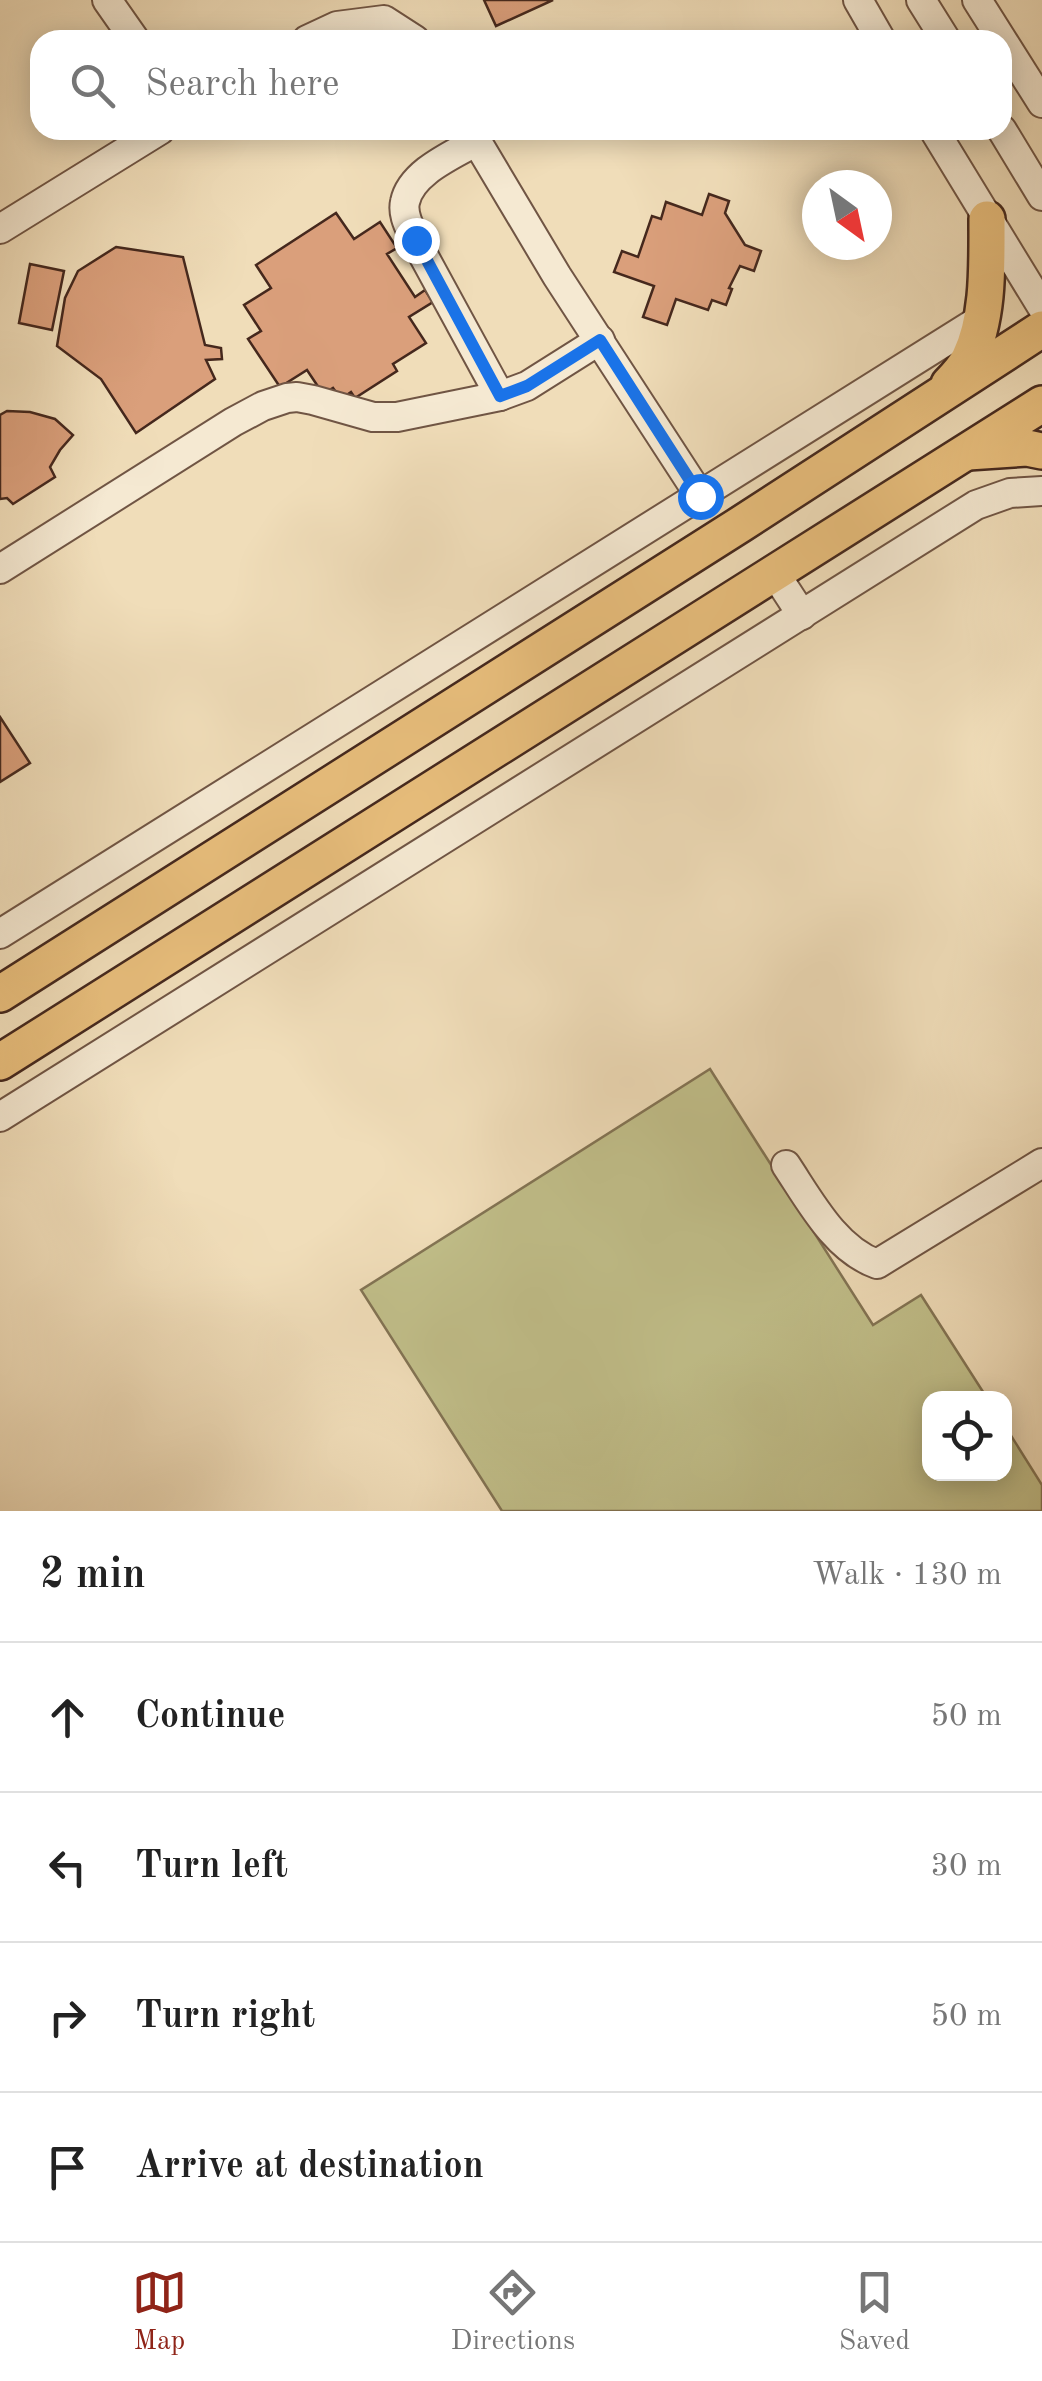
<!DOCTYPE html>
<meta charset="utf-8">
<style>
:root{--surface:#fff;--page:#f6f6f6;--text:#222;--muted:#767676;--line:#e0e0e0;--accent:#8f2418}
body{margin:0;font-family:"Old Standard TT",serif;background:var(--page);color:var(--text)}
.controls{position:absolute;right:30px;bottom:30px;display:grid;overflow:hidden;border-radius:20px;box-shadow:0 5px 25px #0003}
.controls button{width:90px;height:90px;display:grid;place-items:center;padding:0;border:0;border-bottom:2px solid var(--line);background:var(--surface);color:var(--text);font:50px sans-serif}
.compass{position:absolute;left:802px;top:170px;width:90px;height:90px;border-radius:50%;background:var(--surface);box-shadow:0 5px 25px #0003;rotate:147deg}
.stop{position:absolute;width:30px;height:30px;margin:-22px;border:8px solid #1a73e8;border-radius:50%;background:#fff}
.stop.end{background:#1a73e8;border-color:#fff;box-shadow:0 2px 10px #0008}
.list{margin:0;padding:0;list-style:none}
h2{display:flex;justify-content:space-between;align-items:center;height:130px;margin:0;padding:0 40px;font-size:42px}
h2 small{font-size:32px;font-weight:400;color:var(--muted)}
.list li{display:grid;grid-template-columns:65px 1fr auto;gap:30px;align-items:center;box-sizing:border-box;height:150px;padding:0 40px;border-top:2px solid var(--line)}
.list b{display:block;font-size:38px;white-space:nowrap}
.list em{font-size:32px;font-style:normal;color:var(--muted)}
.icon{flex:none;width:55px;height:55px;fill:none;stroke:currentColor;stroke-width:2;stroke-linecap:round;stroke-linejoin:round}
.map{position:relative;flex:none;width:1042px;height:1511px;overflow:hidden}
.search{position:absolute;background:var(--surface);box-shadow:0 5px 25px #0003;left:30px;right:30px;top:30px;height:110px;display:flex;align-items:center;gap:25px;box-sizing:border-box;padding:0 35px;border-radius:30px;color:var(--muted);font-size:38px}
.sheet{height:730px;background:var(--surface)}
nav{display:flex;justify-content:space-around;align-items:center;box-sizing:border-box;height:140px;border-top:2px solid var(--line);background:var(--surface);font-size:28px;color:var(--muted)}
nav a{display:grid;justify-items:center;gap:5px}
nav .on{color:var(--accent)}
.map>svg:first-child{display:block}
.green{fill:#c1bf8a;stroke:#837454;stroke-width:2.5}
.building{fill:#da9f7b;stroke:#45281d;stroke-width:2.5}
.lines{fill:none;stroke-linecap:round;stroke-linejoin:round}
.minor-casing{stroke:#705544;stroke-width:32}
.major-casing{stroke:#45281d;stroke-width:40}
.minor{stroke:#f5e9d2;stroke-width:28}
.major{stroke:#e8be7c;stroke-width:35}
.route{stroke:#1a73e8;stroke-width:12}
</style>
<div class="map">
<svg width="1042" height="1511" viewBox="0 0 1042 1511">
<rect width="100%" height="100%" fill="#f0ddb9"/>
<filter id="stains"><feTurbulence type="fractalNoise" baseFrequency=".002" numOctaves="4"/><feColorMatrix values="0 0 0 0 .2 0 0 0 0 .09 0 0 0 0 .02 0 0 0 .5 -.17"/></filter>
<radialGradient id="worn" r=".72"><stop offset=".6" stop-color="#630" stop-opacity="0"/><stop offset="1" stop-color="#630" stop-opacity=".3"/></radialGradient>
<polygon class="green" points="710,1069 873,1325 921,1295 987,1398 930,1398 930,1474 1004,1474 1005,1426 1042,1485 1042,1511 502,1511 361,1290"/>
<g class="building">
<polygon points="484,0 553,0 496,26"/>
<polygon points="709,194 729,201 725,213 745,245 761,251 754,271 740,266 729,288 732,289 726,305 712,300 708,310 676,299 667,325 643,317 654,286 614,272 622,251 638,257 652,216 661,219 666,202 702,215"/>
<polygon points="336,213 354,239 380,222 397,248 387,254 415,297 425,290 433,302 409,317 426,343 393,364 397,371 355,398 351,392 341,399 333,388 323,394 307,370 280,387 248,339 261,331 244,305 271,288 256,265"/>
<polygon points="116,247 183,257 205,345 221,348 222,359 206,360 215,379 136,433 101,379 57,346 65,298 78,271"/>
<polygon points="30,264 64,271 52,330 19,323"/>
<polygon points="7,411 30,412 55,419 73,435 60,450 50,467 55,477 13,504 7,498 0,499 0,415"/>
<polygon points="0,717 30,763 0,782"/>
</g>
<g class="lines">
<defs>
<g id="minor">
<polyline points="107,0 135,40"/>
<polyline points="858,0 881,40"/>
<polyline points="921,0 946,40"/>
<polyline points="977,0 1042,103"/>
<polyline points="307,40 337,26 384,20 415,40"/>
<polyline points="470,130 557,276 700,496"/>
<polyline points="934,130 1042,307"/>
<polyline points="1002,130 1042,196"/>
<path d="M477,141C453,155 411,172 405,202C402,215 410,228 415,240L500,396"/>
<polyline points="0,229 160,130"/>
<polyline points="0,569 233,422 263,406 287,398 297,397 313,400 373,417 397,417 500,396 527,386 600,340"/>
<polyline points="774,572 802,615"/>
<polyline points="0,934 981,319"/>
<polyline points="0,1117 976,505 1010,493 1042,491"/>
<path d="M786,1165C810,1201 835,1249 877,1264L1042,1163"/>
</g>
<g id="major">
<path d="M949,384C956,377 964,368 969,359C989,318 987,265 987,219"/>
<polyline points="968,452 1027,448 1042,451"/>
<polyline points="0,994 741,524 1042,329"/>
<polyline points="0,1062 1042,404"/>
</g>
</defs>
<use href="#minor" class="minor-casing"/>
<use href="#major" class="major-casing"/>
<use href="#minor" class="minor"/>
<use href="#major" class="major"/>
</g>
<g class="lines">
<polyline class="route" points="416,240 500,396 527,386 600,340 700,496"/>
</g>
<rect width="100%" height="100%" filter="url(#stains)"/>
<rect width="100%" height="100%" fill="url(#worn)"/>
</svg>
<div class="controls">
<button><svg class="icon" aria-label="locate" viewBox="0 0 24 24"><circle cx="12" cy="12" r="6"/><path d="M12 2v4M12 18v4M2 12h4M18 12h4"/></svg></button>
</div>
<svg class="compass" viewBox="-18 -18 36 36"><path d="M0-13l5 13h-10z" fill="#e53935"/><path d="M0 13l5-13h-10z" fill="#767676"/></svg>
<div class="stop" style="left:700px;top:496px"></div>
<div class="stop end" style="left:416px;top:240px"></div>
<div class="search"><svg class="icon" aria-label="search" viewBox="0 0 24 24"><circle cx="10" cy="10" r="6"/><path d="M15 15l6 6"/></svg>Search here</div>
</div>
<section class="sheet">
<h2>2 min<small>Walk · 130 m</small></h2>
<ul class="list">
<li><svg class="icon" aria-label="ahead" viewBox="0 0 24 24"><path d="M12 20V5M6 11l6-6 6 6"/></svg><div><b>Continue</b></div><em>50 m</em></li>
<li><svg class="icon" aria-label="left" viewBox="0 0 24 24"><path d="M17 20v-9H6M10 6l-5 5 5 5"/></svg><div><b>Turn left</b></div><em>30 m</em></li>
<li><svg class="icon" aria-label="right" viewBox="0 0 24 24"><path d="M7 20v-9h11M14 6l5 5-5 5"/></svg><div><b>Turn right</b></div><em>50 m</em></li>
<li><svg class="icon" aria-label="arrive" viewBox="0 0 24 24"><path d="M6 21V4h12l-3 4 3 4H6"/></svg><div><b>Arrive at destination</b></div></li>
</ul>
</section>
<nav>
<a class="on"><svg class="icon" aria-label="map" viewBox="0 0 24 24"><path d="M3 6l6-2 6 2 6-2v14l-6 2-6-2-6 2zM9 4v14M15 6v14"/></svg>Map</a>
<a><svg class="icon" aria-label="directions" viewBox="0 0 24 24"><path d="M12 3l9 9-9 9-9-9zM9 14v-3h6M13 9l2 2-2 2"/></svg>Directions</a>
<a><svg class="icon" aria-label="saved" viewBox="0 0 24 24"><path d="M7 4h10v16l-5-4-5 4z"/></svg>Saved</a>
</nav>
